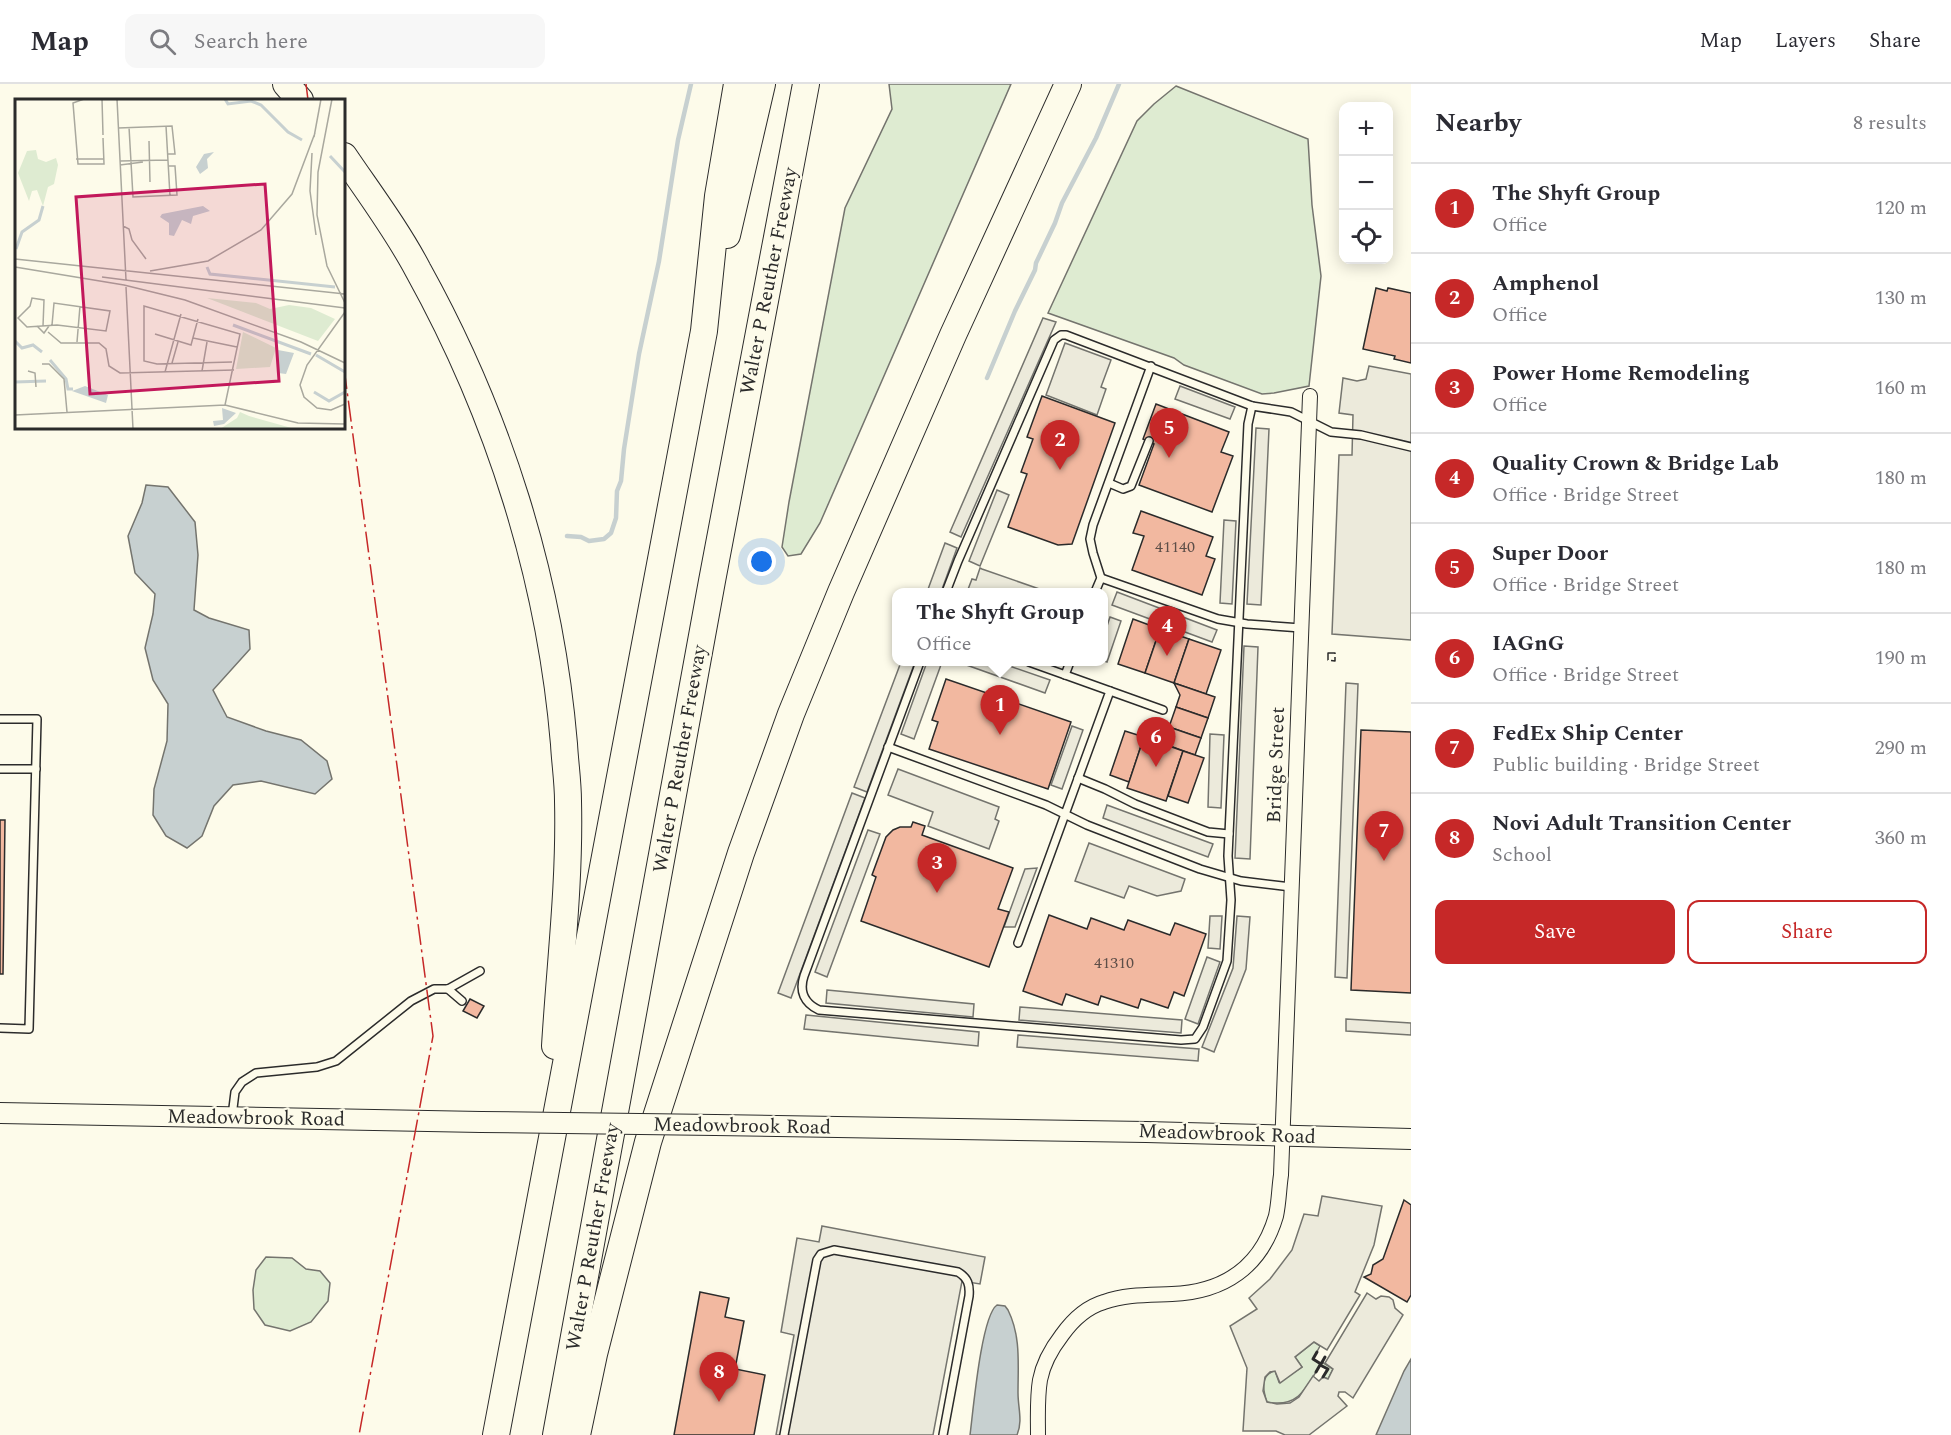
<!DOCTYPE html>
<meta charset="utf-8">
<style>
:root{--surface:#fff;--page:#f7f7f7;--text:#2b2b33;--muted:#7c7c81;--line:#e1e1e2;--accent:#c62828}
body{margin:0;font-family:Spectral,serif;background:var(--page);color:var(--text)}
.controls{position:absolute;right:18px;top:18px;display:grid;overflow:hidden;border-radius:12px;box-shadow:0 3px 15px #0003}
.controls button{width:54px;height:54px;display:grid;place-items:center;padding:0;border:0;border-bottom:2px solid var(--line);background:var(--surface);color:var(--text);font:30px sans-serif}
.you{position:absolute;left:762px;top:478px;width:21px;height:21px;margin:-15px;border:4px solid #fff;border-radius:50%;background:#1a73e8;box-shadow:0 0 0 9px #1a73e833}
.badge{display:grid;place-items:center;width:39px;height:39px;border-radius:50%;background:var(--accent);color:#fff;font-size:20px;font-weight:700}
.pin{position:absolute;translate:-50% -50px;filter:drop-shadow(0 2px 3px #0008)}
.pin::after{content:'';position:absolute;top:32px;width:21px;height:18px;background:inherit;clip-path:polygon(0 0,100% 0,50% 100%)}
.popup{position:absolute;left:892px;top:504px;width:216px;height:78px;box-sizing:border-box;display:grid;place-content:center;border-radius:12px;background:var(--surface);filter:drop-shadow(0 2px 4px #0005);font-size:20px;white-space:nowrap;color:var(--muted)}
.popup b{font-size:22px;color:var(--text)}
.popup::after{content:'';position:absolute;left:50%;top:100%;margin-left:-12px;border:12px solid transparent;border-top-color:var(--surface)}
.list{margin:0;padding:0;list-style:none}
h2{display:flex;justify-content:space-between;align-items:center;height:78px;margin:0;padding:0 24px;font-size:26px}
h2 small{font-size:20px;font-weight:400;color:var(--muted)}
.list li{display:grid;grid-template-columns:39px 1fr auto;gap:18px;align-items:center;box-sizing:border-box;height:90px;padding:0 24px;border-top:2px solid var(--line)}
.list b{display:block;font-size:22px;white-space:nowrap}
.list p{margin:0;font-size:20px;white-space:nowrap;color:var(--muted)}
.list em{font-size:20px;font-style:normal;color:var(--muted)}
.actions{display:flex;gap:12px;padding:18px 24px}
.actions a{flex:1;padding:14px 0;border:2px solid var(--accent);border-radius:12px;text-align:center;font-size:21px;color:var(--accent)}
.actions .main{background:var(--accent);color:#fff}
.icon{flex:none;width:33px;height:33px;fill:none;stroke:currentColor;stroke-width:2;stroke-linecap:round;stroke-linejoin:round}
.map{position:relative;flex:none;width:1411px;height:1351px;overflow:hidden}
header{display:flex;align-items:center;gap:36px;box-sizing:border-box;height:84px;padding:0 30px;background:var(--surface);border-bottom:2px solid var(--line)}
header strong{font-size:28px}
nav{display:flex;gap:33px;margin-inline-start:auto;font-size:21px}
.search{width:420px;height:54px;background:var(--page);display:flex;align-items:center;gap:15px;box-sizing:border-box;padding:0 21px;border-radius:12px;color:var(--muted);font-size:22px}
main{display:flex}
aside{flex:1;background:var(--surface)}
.map>svg:first-child{display:block}
.green{fill:#deebd1;stroke:#74746e;stroke-width:1.5}
.parking{fill:#eceadb;stroke:#74746e;stroke-width:1.5}
.water{fill:#c7d0d0;stroke:#74746e;stroke-width:1.5}
.lines{fill:none;stroke-linecap:round;stroke-linejoin:round}
.stream{stroke:#c7d0d0;stroke-width:4.5}
.building{fill:#f2b8a0;stroke:#2b2b2b;stroke-width:1.5}
.lane-casing{stroke:#2b2b2b;stroke-width:10}
.street-casing{stroke:#2b2b2b;stroke-width:16}
.secondary-casing{stroke:#2b2b2b;stroke-width:22}
.highway-casing{stroke:#2b2b2b;stroke-width:28}
.lane{stroke:#fdfbea;stroke-width:7}
.street{stroke:#fdfbea;stroke-width:14}
.secondary{stroke:#fdfbea;stroke-width:20}
.highway{stroke:#fdfbea;stroke-width:26}
.secondary-bridge-casing{stroke:#2b2b2b;stroke-width:22;stroke-linecap:butt}
.secondary-bridge{stroke:#fdfbea;stroke-width:20}
.fence{stroke:#2b2b2b;stroke-width:1.5;stroke-dasharray:8 3;stroke-linecap:butt}
.wall{stroke:#2b2b2b;stroke-width:3}
.power{stroke:#c62828;stroke-width:1.5;stroke-dasharray:21 4.5 3 4.5;stroke-linecap:butt}
.labels{text-anchor:middle;dominant-baseline:central;stroke-width:4.5;stroke-linejoin:round;paint-order:stroke}
.number-label{font-size:16px;fill:#5d4e48}
.street-label{font-size:20px;fill:#2b2b2b;stroke:#fdfbea}
.inset-river{fill:none;stroke:#c7d0d0;stroke-width:3}
.inset-road{fill:none;stroke:#a9a89e;stroke-width:1.5}
.view{fill:#c2185b;fill-opacity:0.15;stroke:#c2185b;stroke-width:3}
.inset-edge{fill:none;stroke:#2b2b2b;stroke-width:3}
</style>
<header>
<strong>Map</strong>
<div class="search"><svg class="icon" aria-label="search" viewBox="0 0 24 24"><circle cx="10" cy="10" r="6"/><path d="M15 15l6 6"/></svg>Search here</div>
<nav><a>Map</a><a>Layers</a><a>Share</a></nav>
</header>
<main>
<div class="map">
<svg width="1411" height="1351" viewBox="0 0 1411 1351">
<rect width="100%" height="100%" fill="#fdfbea"/>
<g class="green">
<polygon points="889,0 1011,0 820,439 801,470 788,472 782,463 789,418 845,124 892,25"/>
<polygon points="1176,2 1308,55 1312,121 1321,192 1309,302 1274,309 1262,310 1184,281 1174,274 1048,229 1137,37 1154,20"/>
<polygon points="266,1173 292,1174 306,1185 320,1187 330,1199 328,1217 311,1238 290,1247 265,1241 254,1225 253,1206 256,1186"/>
<path d="M1314,1258L1320,1262L1313,1275L1320,1280L1322,1278L1333,1285L1328,1295L1323,1293L1327,1285L1320,1281C1306,1305 1298,1324 1267,1318C1263,1307 1260,1290 1275,1287L1279,1298L1302,1283L1295,1273Z"/>
</g>
<g class="parking">
<polygon points="1043,234 1056,238 961,453 950,448"/>
<polygon points="1065,259 1111,276 1101,303 1106,305 1097,331 1046,311"/>
<polygon points="1369,282 1411,290 1411,556 1332,550 1339,371 1352,371 1353,331 1339,329 1343,294 1357,297 1366,295"/>
<polygon points="1180,302 1235,323 1230,335 1175,315"/>
<polygon points="1256,344 1269,345 1261,521 1247,520"/>
<polygon points="997,406 1009,411 980,482 969,477"/>
<polygon points="1224,436 1236,437 1232,520 1220,519"/>
<polygon points="945,459 957,464 941,508 927,508"/>
<polygon points="980,484 982,485 1048,508 967,508 972,495 976,496"/>
<polygon points="1117,508 1217,546 1212,558 1112,521"/>
<polygon points="1110,533 1121,537 1107,578 1104,577 1104,551"/>
<polygon points="1244,562 1258,563 1250,775 1235,774"/>
<polygon points="901,578 915,578 867,708 854,703"/>
<polygon points="927,578 942,578 914,655 901,650"/>
<polygon points="958,578 998,578 1050,596 1045,609"/>
<polygon points="1346,599 1358,600 1347,894 1335,893"/>
<polygon points="1072,642 1083,646 1062,705 1051,701"/>
<polygon points="1210,650 1224,651 1221,724 1208,723"/>
<polygon points="898,685 999,723 995,735 999,737 989,765 928,742 933,728 888,711"/>
<polygon points="852,709 865,714 791,914 778,909"/>
<polygon points="1107,721 1213,760 1208,773 1103,734"/>
<polygon points="868,746 880,750 827,893 815,888"/>
<polygon points="1089,759 1185,795 1181,807 1157,812 1129,802 1124,814 1075,797"/>
<polygon points="1037,784 1015,843 1004,843 1025,785"/>
<polygon points="1210,832 1222,832 1220,865 1208,864"/>
<polygon points="1237,832 1250,833 1246,885 1214,968 1202,963 1233,884"/>
<polygon points="1207,873 1220,878 1198,940 1185,935"/>
<polygon points="827,906 974,920 973,933 826,919"/>
<polygon points="1020,923 1182,936 1181,949 1019,936"/>
<polygon points="806,931 979,948 978,962 804,945"/>
<polygon points="1346,935 1411,939 1411,951 1346,947"/>
<polygon points="1018,951 1199,965 1198,977 1017,963"/>
<polygon points="1322,1112 1382,1122 1374,1161 1355,1208 1360,1211 1327,1266 1314,1258 1295,1273 1302,1283 1280,1299 1275,1287 1270,1288 1265,1293 1263,1307 1267,1318 1277,1320 1290,1319 1299,1313 1313,1292 1319,1297 1323,1293 1328,1295 1333,1285 1325,1279 1367,1209 1376,1215 1381,1212 1389,1213 1393,1216 1395,1224 1403,1231 1353,1314 1345,1308 1339,1308 1338,1312 1347,1322 1309,1351 1285,1351 1276,1347 1243,1347 1247,1284 1230,1242 1257,1225 1249,1214 1270,1195 1292,1166 1304,1130 1318,1132"/>
<polygon points="822,1142 985,1173 980,1200 962,1197 933,1351 776,1351 794,1251 781,1248 797,1154 819,1158"/>
</g>
<g class="water">
<polygon points="146,401 168,403 195,438 198,471 194,526 209,534 249,546 250,565 213,606 227,633 266,647 301,656 327,677 332,695 315,710 261,697 233,701 214,722 202,752 187,764 166,752 153,731 154,705 167,657 168,620 153,596 145,564 153,530 155,510 135,489 128,452 142,419"/>
<path d="M997,1221L1005,1222L1008,1226C1021,1252 1018,1280 1018,1309C1018,1324 1023,1337 1017,1351H970C973,1329 981,1232 997,1221Z"/>
<polygon points="1411,1275 1411,1351 1376,1351 1404,1287"/>
</g>
<g class="lines">
<g class="stream">
<polyline points="987,294 1015,227 1035,186 1036,179 1055,139 1062,119 1096,54 1119,0"/>
<polyline points="567,452 581,453 589,457 604,455 611,449 616,434 617,407 621,397 624,365 639,270 659,177 678,56 691,0"/>
</g>
</g>
<g class="building">
<polygon points="1376,204 1387,207 1388,204 1411,209 1411,279 1394,275 1395,272 1363,265"/>
<polygon points="1042,312 1115,339 1072,460 1058,461 1008,443 1027,390 1021,388 1033,355 1027,353"/>
<polygon points="1156,320 1229,348 1221,368 1233,372 1212,428 1139,401 1154,360 1143,355"/>
<polygon points="1141,427 1213,453 1206,472 1215,475 1202,511 1132,486 1144,452 1133,449"/>
<polygon points="1133,535 1160,545 1145,589 1118,580"/>
<polygon points="1160,545 1189,555 1174,599 1145,589"/>
<polygon points="1189,555 1221,566 1206,610 1174,599"/>
<polygon points="946,595 1071,638 1048,705 929,665 938,638 932,636"/>
<polygon points="1174,599 1215,613 1208,634 1176,623 1180,611"/>
<polygon points="1176,623 1208,634 1201,654 1169,643"/>
<polygon points="1169,643 1201,654 1195,671 1153,656 1167,649"/>
<polygon points="1361,646 1411,648 1411,909 1351,906"/>
<polygon points="1125,647 1144,653 1129,698 1110,691"/>
<polygon points="1144,653 1183,667 1166,717 1127,704"/>
<polygon points="1183,667 1204,674 1188,719 1168,712"/>
<polygon points="0,736 5,736 3,890 0,890"/>
<polygon points="913,738 925,742 922,751 1013,784 998,825 1009,828 989,883 861,837 876,793 872,791 886,753 893,746 900,743 911,743"/>
<polygon points="1049,831 1087,845 1091,834 1124,846 1128,836 1170,851 1175,839 1206,850 1184,912 1174,908 1168,924 1141,915 1138,924 1101,912 1098,921 1066,910 1062,921 1023,907"/>
<polygon points="470,915 484,922 477,934 463,927"/>
<polygon points="1404,1116 1411,1121 1411,1211 1407,1218 1364,1193 1371,1190 1373,1181 1383,1175"/>
<polygon points="700,1208 729,1214 725,1233 744,1237 735,1285 765,1291 754,1351 674,1351"/>
</g>
<g class="lines">
<defs>
<g id="lane">
<polyline points="1109,399 1123,405 1131,402 1149,357"/>
<polyline points="1101,494 1218,535 1247,540 1301,544"/>
<polyline points="946,508 958,477 1054,256 1061,251 1066,251 1252,322 1291,328 1331,348 1361,351 1411,363"/>
<polyline points="1095,508 1101,494 1093,469 1090,455 1093,441 1151,282"/>
<path d="M920,578L804,892C799,907 804,919 819,926L1181,956L1195,955L1203,943L1227,877L1231,816L1228,772L1248,340L1252,322"/>
<polyline points="1065,591 1070,578"/>
<polyline points="1110,607 1163,626"/>
<polyline points="0,635 37,635 29,945 0,944"/>
<polyline points="888,663 1046,721 1087,741 1200,785 1241,797 1291,803"/>
<polyline points="0,685 36,685"/>
<polyline points="1078,694 1105,705 1135,720 1208,748 1229,750"/>
<polyline points="1018,859 1110,607 1029,578"/>
<polyline points="448,905 462,917"/>
<polyline points="232,1032 235,1008 242,998 256,989 317,983 336,977 411,917 434,905 448,905 480,887"/>
<path d="M784,1351L817,1176L821,1170L834,1166L958,1188C968,1194 970,1201 969,1212L943,1351"/>
</g>
<path id="street" d="M1038,1351C1038,1333 1037,1314 1040,1296C1043,1280 1052,1264 1062,1251C1072,1237 1087,1223 1104,1218C1126,1210 1149,1211 1172,1210C1224,1208 1261,1183 1276,1132C1279,1118 1279,1104 1281,1091L1310,312"/>
<g id="secondary">
<polyline points="0,1029 481,1038"/>
<polyline points="715,1041 1146,1048 1411,1055"/>
</g>
<g id="highway">
<polyline points="286,0 300,16"/>
<path d="M344,72C369,109 397,146 418,186C499,332 550,494 564,660C565,679 568,698 568,717C570,799 560,880 555,962"/>
<polyline points="727,151 762,0"/>
<polyline points="496,1351 704,247 718,112 737,0"/>
<polyline points="556,1351 712,497 806,0"/>
<polyline points="577,1351 594,1270 648,1058 741,769 791,630 841,508 953,251 1068,0"/>
</g>
</defs>
<use href="#lane" class="lane-casing"/>
<use href="#street" class="street-casing"/>
<use href="#secondary" class="secondary-casing"/>
<use href="#highway" class="highway-casing"/>
<use href="#lane" class="lane"/>
<use href="#street" class="street"/>
<use href="#secondary" class="secondary"/>
<use href="#highway" class="highway"/>
<defs>
<polyline id="secondary-bridge" points="481,1038 715,1041"/>
</defs>
<use href="#secondary-bridge" class="secondary-bridge-casing"/>
<use href="#secondary-bridge" class="secondary-bridge"/>
<polygon class="fence" points="1328,569 1335,569 1335,577 1328,576"/>
<g class="wall">
<polyline points="1317,1268 1313,1275 1321,1280 1325,1273"/>
<polyline points="1316,1288 1320,1281 1328,1285 1323,1293"/>
</g>
<g class="power">
<polyline points="306,0 308,16"/>
<polyline points="344,284 433,952 359,1351"/>
</g>
</g>
<g class="labels">
<g class="number-label">
<text x="1175" y="463">41140</text>
<text x="1114" y="879">41310</text>
</g>
<g class="street-label">
<text transform="translate(769 197) rotate(-79)">Walter P Reuther Freeway</text>
<text transform="translate(680 675) rotate(-80)">Walter P Reuther Freeway</text>
<text transform="translate(1276 681) rotate(-88)">Bridge Street</text>
<text transform="translate(256 1034) rotate(1)">Meadowbrook Road</text>
<text transform="translate(742 1042) rotate(1)">Meadowbrook Road</text>
<text transform="translate(1227 1050) rotate(2)">Meadowbrook Road</text>
<text transform="translate(593 1153) rotate(-80)">Walter P Reuther Freeway</text>
</g>
</g>
<g transform="translate(15 15)">
<rect width="330" height="330" fill="#fdfbea"/>
<path d="M21,51L23,60L31,63L41,59L43,66L39,85L33,88L28,107L22,91L17,92L14,102L3,74L12,52ZM192,199L241,204L255,210L274,206L296,209L320,220L303,242ZM228,233L261,249L255,268L221,270ZM225,313L234,317L280,330H205L222,319Z" fill="#deebd1"/>
<path d="M199,53L192,60L193,69L185,75L181,68L189,55ZM188,107L195,112L178,117L176,125L167,121L159,137L154,136V124L145,118L147,115ZM263,251L279,254L271,275L263,274ZM70,287L93,296L91,304L57,292ZM207,309L221,314L209,325L199,327L198,322L208,321Z" fill="#c7d0d0"/>
<path class="inset-river" d="M210,0L213,5L236,2L246,6L273,33L287,41M315,57L330,73M1,150L7,133L24,121L28,107M192,168L195,175L320,188M218,226L296,255M0,242L7,249L18,246L27,253M301,256L330,273M35,261L51,280L53,290H58M0,283L31,282M299,293L314,302L330,293"/>
<path class="inset-road" d="M69,0L58,4L63,65H89L88,39M87,0L88,36M102,0L111,181M317,0L303,73L302,116L312,167L330,204M151,27L155,97M114,28L118,98L162,96L160,67H153M103,29L157,27L160,55H152M299,38L306,0M134,42L135,83M297,54L295,92L301,136M61,60H89M105,62L153,61M105,66L128,63M108,127L114,130L117,141L131,160M0,160L330,195M0,168L109,186L170,201L286,243L330,264M135,172L193,162L246,131L277,95L300,34M87,178L330,209M111,188L118,330M330,213L292,266L285,286L289,298L302,309L316,311L330,305M22,227L29,234L34,227M28,227L29,201L17,199L15,207L3,219L12,228L42,226L91,232L95,212L39,204L37,226M33,233L46,244H84L91,250L94,267L105,274L219,271M140,235L176,246L183,220M178,239L222,248M62,243L65,207M157,264L163,243M27,265H34L49,280L52,313M13,272L20,274L21,288M187,272L192,243M150,273L166,215M210,306L225,235L129,207V262L142,265L217,263M0,316L210,306L283,324L330,325"/>
<path class="view" d="M250,85L264,282L75,295L61,98Z"/>
<rect width="330" height="330" class="inset-edge"/>
</g>
</svg>
<div class="controls">
<button>+</button>
<button>−</button>
<button><svg class="icon" aria-label="locate" viewBox="0 0 24 24"><circle cx="12" cy="12" r="6"/><path d="M12 2v4M12 18v4M2 12h4M18 12h4"/></svg></button>
</div>
<div class="you"></div>
<div class="pin badge" style="left:1000px;top:651px">1</div>
<div class="popup"><b>The Shyft Group</b>Office</div>
<div class="pin badge" style="left:1060px;top:386px">2</div>
<div class="pin badge" style="left:937px;top:809px">3</div>
<div class="pin badge" style="left:1167px;top:572px">4</div>
<div class="pin badge" style="left:1169px;top:374px">5</div>
<div class="pin badge" style="left:1156px;top:683px">6</div>
<div class="pin badge" style="left:1384px;top:777px">7</div>
<div class="pin badge" style="left:719px;top:1318px">8</div>
</div>
<aside>
<h2>Nearby<small>8 results</small></h2>
<ul class="list">
<li><span class="badge">1</span><div><b>The Shyft Group</b><p>Office</p></div><em>120 m</em></li>
<li><span class="badge">2</span><div><b>Amphenol</b><p>Office</p></div><em>130 m</em></li>
<li><span class="badge">3</span><div><b>Power Home Remodeling</b><p>Office</p></div><em>160 m</em></li>
<li><span class="badge">4</span><div><b>Quality Crown &amp; Bridge Lab</b><p>Office · Bridge Street</p></div><em>180 m</em></li>
<li><span class="badge">5</span><div><b>Super Door</b><p>Office · Bridge Street</p></div><em>180 m</em></li>
<li><span class="badge">6</span><div><b>IAGnG</b><p>Office · Bridge Street</p></div><em>190 m</em></li>
<li><span class="badge">7</span><div><b>FedEx Ship Center</b><p>Public building · Bridge Street</p></div><em>290 m</em></li>
<li><span class="badge">8</span><div><b>Novi Adult Transition Center</b><p>School</p></div><em>360 m</em></li>
</ul>
<div class="actions"><a class="main">Save</a><a>Share</a></div>
</aside>
</main>
